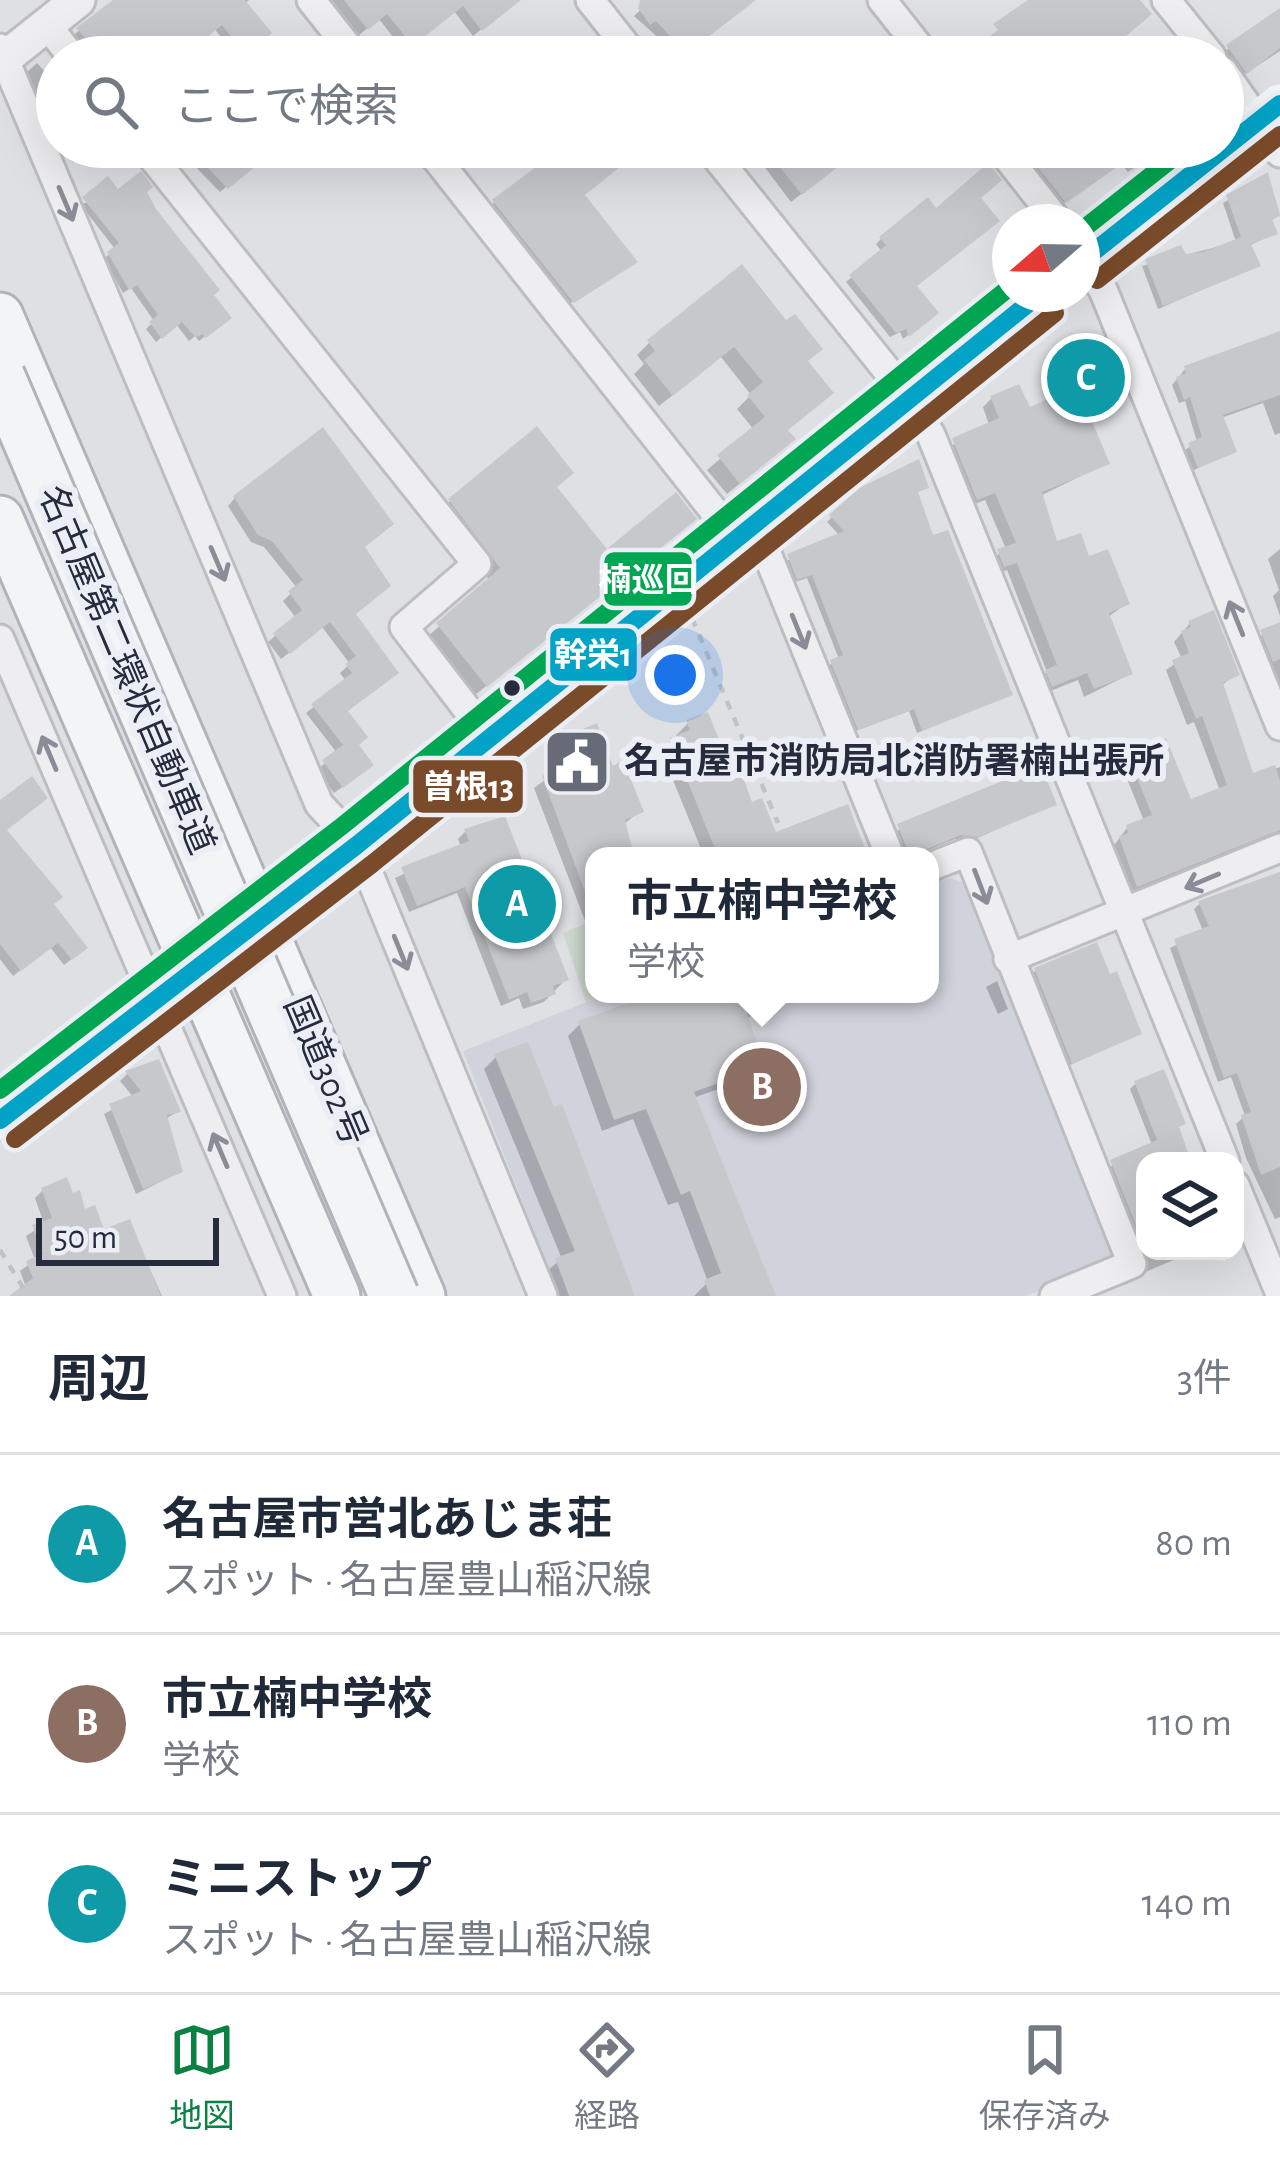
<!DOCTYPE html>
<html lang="ja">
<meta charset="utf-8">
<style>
:root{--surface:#fff;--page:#f2f2f3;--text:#1f2937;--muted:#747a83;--line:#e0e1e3;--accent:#0b8043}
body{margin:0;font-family:"Alegreya Sans","Noto Sans JP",sans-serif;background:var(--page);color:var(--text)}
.controls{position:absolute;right:36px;bottom:36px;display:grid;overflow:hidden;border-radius:24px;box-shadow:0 12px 48px #0002}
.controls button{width:108px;height:108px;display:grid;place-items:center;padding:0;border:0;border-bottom:3px solid var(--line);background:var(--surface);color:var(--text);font:60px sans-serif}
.compass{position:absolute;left:992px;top:204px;width:108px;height:108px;border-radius:50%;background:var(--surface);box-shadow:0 12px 48px #0002;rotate:250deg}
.scale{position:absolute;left:36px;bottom:30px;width:183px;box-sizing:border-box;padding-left:12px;border:6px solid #262c3e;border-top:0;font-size:33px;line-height:42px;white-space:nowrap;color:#262c3e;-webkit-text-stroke:9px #ebeef5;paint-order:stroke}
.you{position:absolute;left:675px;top:675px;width:42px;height:42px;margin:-30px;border:9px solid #fff;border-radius:50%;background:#1a73e8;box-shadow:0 0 0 18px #1a73e833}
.badge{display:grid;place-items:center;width:78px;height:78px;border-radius:50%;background:var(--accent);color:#fff;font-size:39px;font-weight:700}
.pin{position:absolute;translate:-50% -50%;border:6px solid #fff;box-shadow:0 3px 12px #0006}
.popup{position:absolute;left:585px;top:847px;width:354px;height:156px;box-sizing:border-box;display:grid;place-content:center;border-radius:24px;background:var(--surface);filter:drop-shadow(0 3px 9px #0005);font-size:39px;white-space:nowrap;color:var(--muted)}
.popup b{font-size:45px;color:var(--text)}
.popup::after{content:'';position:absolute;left:50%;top:100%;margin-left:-24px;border:24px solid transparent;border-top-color:var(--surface)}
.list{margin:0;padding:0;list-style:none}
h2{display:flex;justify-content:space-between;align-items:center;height:156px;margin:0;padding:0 48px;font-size:51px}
h2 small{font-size:39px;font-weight:400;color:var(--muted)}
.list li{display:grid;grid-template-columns:78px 1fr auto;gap:36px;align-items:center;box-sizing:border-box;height:180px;padding:0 48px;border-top:3px solid var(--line)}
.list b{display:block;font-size:45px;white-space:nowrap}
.list p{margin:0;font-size:39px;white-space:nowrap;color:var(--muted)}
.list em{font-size:39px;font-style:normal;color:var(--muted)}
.icon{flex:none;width:66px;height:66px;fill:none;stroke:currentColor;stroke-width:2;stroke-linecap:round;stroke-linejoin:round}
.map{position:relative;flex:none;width:1280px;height:1296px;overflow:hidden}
.search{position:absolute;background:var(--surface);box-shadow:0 12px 48px #0002;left:36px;right:36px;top:36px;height:132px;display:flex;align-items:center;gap:30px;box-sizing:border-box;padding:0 42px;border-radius:66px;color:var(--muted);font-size:45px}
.sheet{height:696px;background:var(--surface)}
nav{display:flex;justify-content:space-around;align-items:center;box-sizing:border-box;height:168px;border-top:3px solid var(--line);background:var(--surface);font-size:33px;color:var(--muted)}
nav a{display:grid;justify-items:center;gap:6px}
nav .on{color:var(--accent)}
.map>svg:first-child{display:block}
.built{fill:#d0d3db}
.green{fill:#ced8cf}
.shadow{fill:#0003}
.building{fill:#c7c8cc}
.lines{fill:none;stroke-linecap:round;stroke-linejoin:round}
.minor-casing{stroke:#bdbec2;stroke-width:33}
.tertiary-casing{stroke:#bdbec2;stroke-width:39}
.trunk-casing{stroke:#b1b3b9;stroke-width:51}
.path{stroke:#c1c1c7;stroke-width:4.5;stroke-dasharray:9 9;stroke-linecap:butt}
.minor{stroke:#eeeef1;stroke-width:27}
.tertiary{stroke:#eeeef1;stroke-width:33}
.secondary{stroke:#f3f4f5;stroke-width:39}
.trunk{stroke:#f3f4f5;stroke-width:45}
.motorway-bridge-casing{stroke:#b1b3b9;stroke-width:54;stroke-linecap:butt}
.motorway-bridge{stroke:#f3f4f5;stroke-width:48}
.bus-1-casing{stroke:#ebeef5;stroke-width:27}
.bus-2-casing{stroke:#ebeef5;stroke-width:27}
.bus-3-casing{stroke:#ebeef5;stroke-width:27}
.bus-1{stroke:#02a3c7;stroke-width:18}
.bus-2{stroke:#7a4b2a;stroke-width:18}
.bus-3{stroke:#00a651;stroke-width:18}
.oneway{stroke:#8a8d98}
.bus-dot{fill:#262c3e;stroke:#ebeef5;stroke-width:4.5}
.labels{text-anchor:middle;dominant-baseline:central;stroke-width:12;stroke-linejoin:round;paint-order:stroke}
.street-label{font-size:36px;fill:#262c3e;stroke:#ebeef5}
.poi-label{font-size:36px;font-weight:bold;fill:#262c3e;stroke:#ebeef5;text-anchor:start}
.line-badge{stroke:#ebeef5;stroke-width:4.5}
.badge-label{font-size:33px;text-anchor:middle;font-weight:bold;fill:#fff}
</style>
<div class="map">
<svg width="1280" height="1296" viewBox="0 0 1280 1296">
<rect width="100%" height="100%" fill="#dfe0e4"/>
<polygon class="built" points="951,878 962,882 1113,1250 1107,1262 1026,1296 560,1296 463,1051 607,994 930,994 930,884"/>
<polygon class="green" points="587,923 594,940 594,994 607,994 586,1002 563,933"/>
<g class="shadow">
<polygon points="116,0 249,0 244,4 262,39 236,57 214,28 185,53 188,57 92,57 74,35"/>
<polygon points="332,0 517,0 473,36 454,11 404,51 379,19 359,35"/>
<polygon points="651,0 755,0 680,57 634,16"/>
<polygon points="1280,9 1280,51 1240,77 1223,53"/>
<polygon points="427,46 435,57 413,57"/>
<polygon points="322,48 329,57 311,57"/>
<polygon points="37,63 48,75 57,70 57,132 24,75"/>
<polygon points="61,147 92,147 73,162"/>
<polygon points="176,147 274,147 220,192"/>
<polygon points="564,147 642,147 581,196 630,265 569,304 490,206"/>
<polygon points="783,147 861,147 791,202 763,165"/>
<polygon points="1059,147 1164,147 1128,172 1120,163 1060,206 1033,172"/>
<polygon points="1268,176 1280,215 1270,221 1275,233 1249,246 1257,266 1158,309 1142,266 1236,242 1223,203"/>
<polygon points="144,192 223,322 199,341 195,336 189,341 176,324 156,342 146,329 154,321 131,288 123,293 104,259 115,249 80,204"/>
<polygon points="936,212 914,287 930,318 903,339 900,332 890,337 846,282 882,252 876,244 881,239"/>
<polygon points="741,269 805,362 780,451 727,494 707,470 754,430 737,409 751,395 721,357 659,406 634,374 644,364 637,355 649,343"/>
<polygon points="1280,334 1280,433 1275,435 1263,403 1221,418 1233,451 1192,471 1185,450 1197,442 1185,401 1179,403 1172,385 1186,368"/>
<polygon points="1056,375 1113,382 1080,401 1107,463 1040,496 1055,545 1087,560 1126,604 1108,617 1130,674 1084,697 1078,680 1043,694 1038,681 1047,672 1007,570 995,574 989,561 1006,549 985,500 967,507 944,450 989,425 983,407 992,398 1028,410 1053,399 1047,384"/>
<polygon points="925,487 915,494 931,539 1010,694 917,733 909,711 853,732 827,667 839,659 807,578 792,583 784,562 840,536 827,522 832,517"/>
<polygon points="554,488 606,553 682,529 475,695 427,637 490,581 439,512 450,501"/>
<polygon points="235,498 362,548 353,615 395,673 345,712 363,772 334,793 317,770 337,753 306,713 346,681 340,673 350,664 322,627 281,659 268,642 296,618 283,601 297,588 264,547 251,542 228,506"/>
<polygon points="1280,549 1280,616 1273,596 1279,590 1268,559"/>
<polygon points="1190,623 1236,674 1221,686 1251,777 1280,767 1280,833 1129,893 1112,848 1127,828 1144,821 1121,764 1129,756 1189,803 1220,791 1194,722 1187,725 1166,670 1182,659 1174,642"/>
<polygon points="1280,625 1280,688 1278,689 1254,640"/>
<polygon points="688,723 774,836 865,856 704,856 661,751"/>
<polygon points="557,744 612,770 640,811 624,824 631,856 594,856 594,944 534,788 556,772 548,753"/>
<polygon points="0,804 3,830 77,955 64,965 50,947 13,976 0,959"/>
<polygon points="1053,804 971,841 955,839 914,856 904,856 894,831"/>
<polygon points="466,831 566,979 544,1002 523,1009 519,998 501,1006 457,893 409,912 395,878 461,847 458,839"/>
<polygon points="1280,875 1280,1217 1275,1219 1246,1158 1236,1124 1245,1116 1231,1077 1218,1082 1170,948 1203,931 1194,909 1200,903"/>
<polygon points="1035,971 1139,1033 1066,1067 1030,976"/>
<polygon points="997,981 1008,1009 998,1014 986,987"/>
<polygon points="663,994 775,994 777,1000 765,1012 745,1018 762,1066 750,1078 693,1098 773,1296 694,1296 708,1282 678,1202 668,1205 633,1119 602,1131 568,1036 580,1024"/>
<polygon points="496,1057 632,1296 553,1296 545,1272 562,1259 484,1069"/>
<polygon points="158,1063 177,1112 165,1119 180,1172 136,1194 104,1114 134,1098 120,1081 127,1074"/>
<polygon points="1136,1083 1176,1130 1187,1161 1145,1161 1145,1251 1195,1251 1143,1273 1106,1169 1152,1145 1130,1089"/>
<polygon points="43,1190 83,1213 102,1233 129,1223 162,1296 14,1296 26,1287 20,1271 35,1260 26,1236 44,1224 35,1198"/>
</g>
<g class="building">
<polygon points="113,0 245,0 272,33 245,55 222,25 183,57 103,57 76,28"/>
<polygon points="344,0 521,0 482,31 463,6 413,46 387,14 368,30"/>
<polygon points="640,0 756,0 686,54 656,21 650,25 638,8"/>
<polygon points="1028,0 1140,0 1152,14 1119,42 1131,57 963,57 998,30 993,24"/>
<polygon points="1280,8 1280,48 1247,74 1226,45"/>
<polygon points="188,147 237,147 232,155 242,147 279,147 228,189"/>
<polygon points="562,147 645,147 585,195 638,262 574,303 492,200"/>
<polygon points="764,147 863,147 802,195"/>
<polygon points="1057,147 1162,147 1134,169 1127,160 1066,203 1036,165"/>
<polygon points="988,163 1002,180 981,198 1000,221 917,286 939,313 909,337 906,329 896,333 849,275 886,245 879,237 906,215 928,197 936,208"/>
<polygon points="141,171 153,187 147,192 156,209 220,290 214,295 232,318 206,338 202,334 196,338 182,322 162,339 149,322 158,315 137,285 129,290 107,252 119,243 82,197 108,176 118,189"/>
<polygon points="1268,172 1280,216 1272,219 1278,234 1251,244 1261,266 1163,306 1145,259 1181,245 1186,254 1203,252 1241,237 1226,195"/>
<polygon points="742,264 786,320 795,314 823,349 808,361 834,393 788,430 796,439 740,484 717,455 765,417 747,395 763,382 734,347 673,396 644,360 655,351 647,340"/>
<polygon points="1280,331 1280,395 1223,415 1237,452 1198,468 1188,443 1202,437 1190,397 1184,400 1176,377 1186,373 1184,366"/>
<polygon points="1105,352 1117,383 1082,397 1110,464 1042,492 1057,541 1081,533 1089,556 1108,549 1130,604 1109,613 1133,674 1094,689 1087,673 1052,687 1045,670 1057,665 1017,563 1004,567 997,549 1016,543 995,493 977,500 952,438 999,418 990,396 1019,384 1030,407 1063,392 1055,372"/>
<polygon points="537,426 574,473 557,487 607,549 676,492 697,519 487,687 436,623 500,568 448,499"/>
<polygon points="323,427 394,524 365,547 391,586 356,614 399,673 348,711 368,737 359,745 374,765 343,788 322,760 343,745 311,704 352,673 345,664 356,656 330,622 290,654 273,633 302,610 288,591 303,580 272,541 258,535 233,496"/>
<polygon points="919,459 929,488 918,492 933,535 948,530 1013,695 922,731 914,709 858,730 830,660 843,655 812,575 797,580 787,554 844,531 829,515 861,487"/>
<polygon points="1214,610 1240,675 1223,683 1253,773 1275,765 1280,781 1280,830 1137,887 1119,837 1128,833 1126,825 1152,815 1127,753 1166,738 1191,799 1227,785 1202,716 1196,719 1172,660 1189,653 1181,631 1191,627 1188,621"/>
<polygon points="1280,622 1280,659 1273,662 1260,630"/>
<polygon points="708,712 720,742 729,738 752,802 762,798 776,832 848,804 868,856 718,856 670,738 690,730 686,720"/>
<polygon points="597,723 613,766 623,760 644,812 625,820 634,856 594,856 594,916 542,776 565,765 555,741"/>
<polygon points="1041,765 1057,805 978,837 961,835 910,856 897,824"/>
<polygon points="32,776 48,798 7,830 63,897 54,904 88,948 72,960 58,943 21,971 0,944 0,800"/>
<polygon points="505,816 569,980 553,986 556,994 531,1003 527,992 509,1000 465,887 417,906 401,867 469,841 464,829"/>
<polygon points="1280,872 1280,1167 1261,1175 1241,1115 1251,1112 1237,1073 1224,1078 1174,939 1209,926 1198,901"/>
<polygon points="1097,942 1110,974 1117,971 1142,1034 1072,1064 1034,968"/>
<polygon points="654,994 782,994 783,1000 746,1010 765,1066 694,1092 776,1296 710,1296 704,1280 721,1273 690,1191 681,1195 646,1109 614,1120 578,1021"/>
<polygon points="528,1042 554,1107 562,1104 635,1296 569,1296 555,1258 575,1251 494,1054"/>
<polygon points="159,1059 181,1112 167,1115 183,1172 143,1189 109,1104 141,1091 125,1071"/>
<polygon points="1164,1069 1186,1124 1179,1127 1191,1161 1145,1158 1145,1248 1110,1160 1157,1140 1134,1081"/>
<polygon points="67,1177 73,1193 80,1190 85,1209 95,1205 104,1229 130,1219 161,1296 9,1296 33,1278 26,1261 43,1254 32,1225 52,1218 41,1188"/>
</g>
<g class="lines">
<defs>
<g id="minor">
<polyline points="311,0 356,57"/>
<polyline points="590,0 635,57"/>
<polyline points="882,0 927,57"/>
<polyline points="1166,0 1212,57"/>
<polyline points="47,25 72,57"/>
<polyline points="0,48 319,804 357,845 543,1296"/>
<polyline points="1223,71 1280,153"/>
<polyline points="144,147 477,564 404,627 490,739"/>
<polyline points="427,147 736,539"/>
<polyline points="708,147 910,399 931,435 1225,1161"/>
<polyline points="999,147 1058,222"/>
<polyline points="1082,253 1104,292 1280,726"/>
<polyline points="755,524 890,856"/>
<polyline points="0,639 282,1296"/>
<polyline points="930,867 968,852 1132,1264 1054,1296"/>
<polyline points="1008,959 1280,848"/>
<polyline points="1235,1185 1280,1294"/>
</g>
<polyline id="tertiary" points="0,62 78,0"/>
<g id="trunk">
<polyline points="0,316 422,1296"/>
<polyline points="0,519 337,1296"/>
</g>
</defs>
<use href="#minor" class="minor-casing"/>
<use href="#tertiary" class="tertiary-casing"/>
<use href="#trunk" class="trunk-casing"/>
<g class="path">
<polyline points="692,618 778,823"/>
<polyline points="0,1250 28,1296"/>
</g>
<use href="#minor" class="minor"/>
<use href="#tertiary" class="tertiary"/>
<g class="secondary">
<polyline points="1082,261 1280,104"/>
<polyline points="0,1120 357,845 1040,294"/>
</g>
<use href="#trunk" class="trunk"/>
<defs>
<polyline id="motorway-bridge" points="0,376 394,1296"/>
</defs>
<use href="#motorway-bridge" class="motorway-bridge-casing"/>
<use href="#motorway-bridge" class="motorway-bridge"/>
<defs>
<g id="bus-1">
<polyline points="1082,261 1280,104"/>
<polyline points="0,1120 357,845 1040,294"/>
</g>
<g id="bus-2">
<polyline points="1097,280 1280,135"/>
<polyline points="15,1139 372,864 1055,313"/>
</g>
<g id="bus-3">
<polyline points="1082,230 1187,147"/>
<polyline points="0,1090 342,826 1010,287"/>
</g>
</defs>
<use href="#bus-1" class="bus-1-casing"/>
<use href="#bus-2" class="bus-2-casing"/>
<use href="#bus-3" class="bus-3-casing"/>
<use href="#bus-1" class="bus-1"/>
<use href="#bus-2" class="bus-2"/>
<use href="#bus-3" class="bus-3"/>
</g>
<defs><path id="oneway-shaft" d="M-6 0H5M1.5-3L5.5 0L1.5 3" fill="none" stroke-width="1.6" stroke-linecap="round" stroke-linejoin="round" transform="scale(3)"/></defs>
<g class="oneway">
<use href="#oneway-shaft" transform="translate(66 204) rotate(67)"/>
<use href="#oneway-shaft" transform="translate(218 564) rotate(67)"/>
<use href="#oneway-shaft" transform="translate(1236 618) rotate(-112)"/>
<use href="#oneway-shaft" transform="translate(799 632) rotate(68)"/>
<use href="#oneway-shaft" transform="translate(49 753) rotate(-113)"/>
<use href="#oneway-shaft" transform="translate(1202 881) rotate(157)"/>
<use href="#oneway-shaft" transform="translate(981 887) rotate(69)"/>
<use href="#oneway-shaft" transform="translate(401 953) rotate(68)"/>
<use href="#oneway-shaft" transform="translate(220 1150) rotate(-113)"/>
</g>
<defs>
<symbol id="civic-square" viewBox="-11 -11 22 22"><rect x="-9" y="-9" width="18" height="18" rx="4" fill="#676b78" stroke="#ebeef5"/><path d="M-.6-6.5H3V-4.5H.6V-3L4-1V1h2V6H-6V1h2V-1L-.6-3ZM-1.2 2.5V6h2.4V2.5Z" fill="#fff"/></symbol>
</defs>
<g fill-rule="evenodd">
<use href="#civic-square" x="539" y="724" width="76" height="76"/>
</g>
<circle class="bus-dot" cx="512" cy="688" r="10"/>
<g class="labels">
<g class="street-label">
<text transform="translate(126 670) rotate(67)">名古屋第二環状自動車道</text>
<text transform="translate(325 1071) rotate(67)">国道302号</text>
</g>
<g class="poi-label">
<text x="624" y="762">名古屋市消防局北消防署楠出張所</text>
</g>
</g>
<g class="line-badge">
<rect x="602" y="550" width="92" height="58" rx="12" fill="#00a651"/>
<rect x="548" y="626" width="91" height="57" rx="12" fill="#02a3c7"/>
<rect x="411" y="758" width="114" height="57" rx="12" fill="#7a4b2a"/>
</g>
<g class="badge-label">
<text x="648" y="591">楠巡回</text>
<text x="593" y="666">幹栄1</text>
<text x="468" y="798">曽根13</text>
</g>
</svg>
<div class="controls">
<button><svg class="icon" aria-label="layers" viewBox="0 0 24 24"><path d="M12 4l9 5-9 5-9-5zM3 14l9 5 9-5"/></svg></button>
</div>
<svg class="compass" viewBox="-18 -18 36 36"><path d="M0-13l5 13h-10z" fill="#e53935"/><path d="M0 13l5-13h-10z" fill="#747a83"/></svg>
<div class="scale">50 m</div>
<div class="you"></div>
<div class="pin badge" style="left:517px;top:904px;background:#0f9aa8">A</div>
<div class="pin badge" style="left:762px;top:1087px;background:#8d6e63">B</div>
<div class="popup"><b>市立楠中学校</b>学校</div>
<div class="pin badge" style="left:1086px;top:378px;background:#0f9aa8">C</div>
<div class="search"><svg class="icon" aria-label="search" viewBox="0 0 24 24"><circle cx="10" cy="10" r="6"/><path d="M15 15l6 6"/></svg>ここで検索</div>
</div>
<section class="sheet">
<h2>周辺<small>3件</small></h2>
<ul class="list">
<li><span class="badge" style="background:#0f9aa8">A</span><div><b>名古屋市営北あじま荘</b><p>スポット · 名古屋豊山稲沢線</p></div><em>80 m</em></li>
<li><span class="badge" style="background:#8d6e63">B</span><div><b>市立楠中学校</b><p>学校</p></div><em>110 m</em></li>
<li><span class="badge" style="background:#0f9aa8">C</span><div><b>ミニストップ</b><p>スポット · 名古屋豊山稲沢線</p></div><em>140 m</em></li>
</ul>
</section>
<nav>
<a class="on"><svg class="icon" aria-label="map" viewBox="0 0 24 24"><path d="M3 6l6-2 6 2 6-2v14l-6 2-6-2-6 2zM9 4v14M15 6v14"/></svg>地図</a>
<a><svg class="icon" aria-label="directions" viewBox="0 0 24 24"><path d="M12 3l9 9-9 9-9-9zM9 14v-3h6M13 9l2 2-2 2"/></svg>経路</a>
<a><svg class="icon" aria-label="saved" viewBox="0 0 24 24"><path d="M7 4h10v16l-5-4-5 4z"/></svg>保存済み</a>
</nav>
